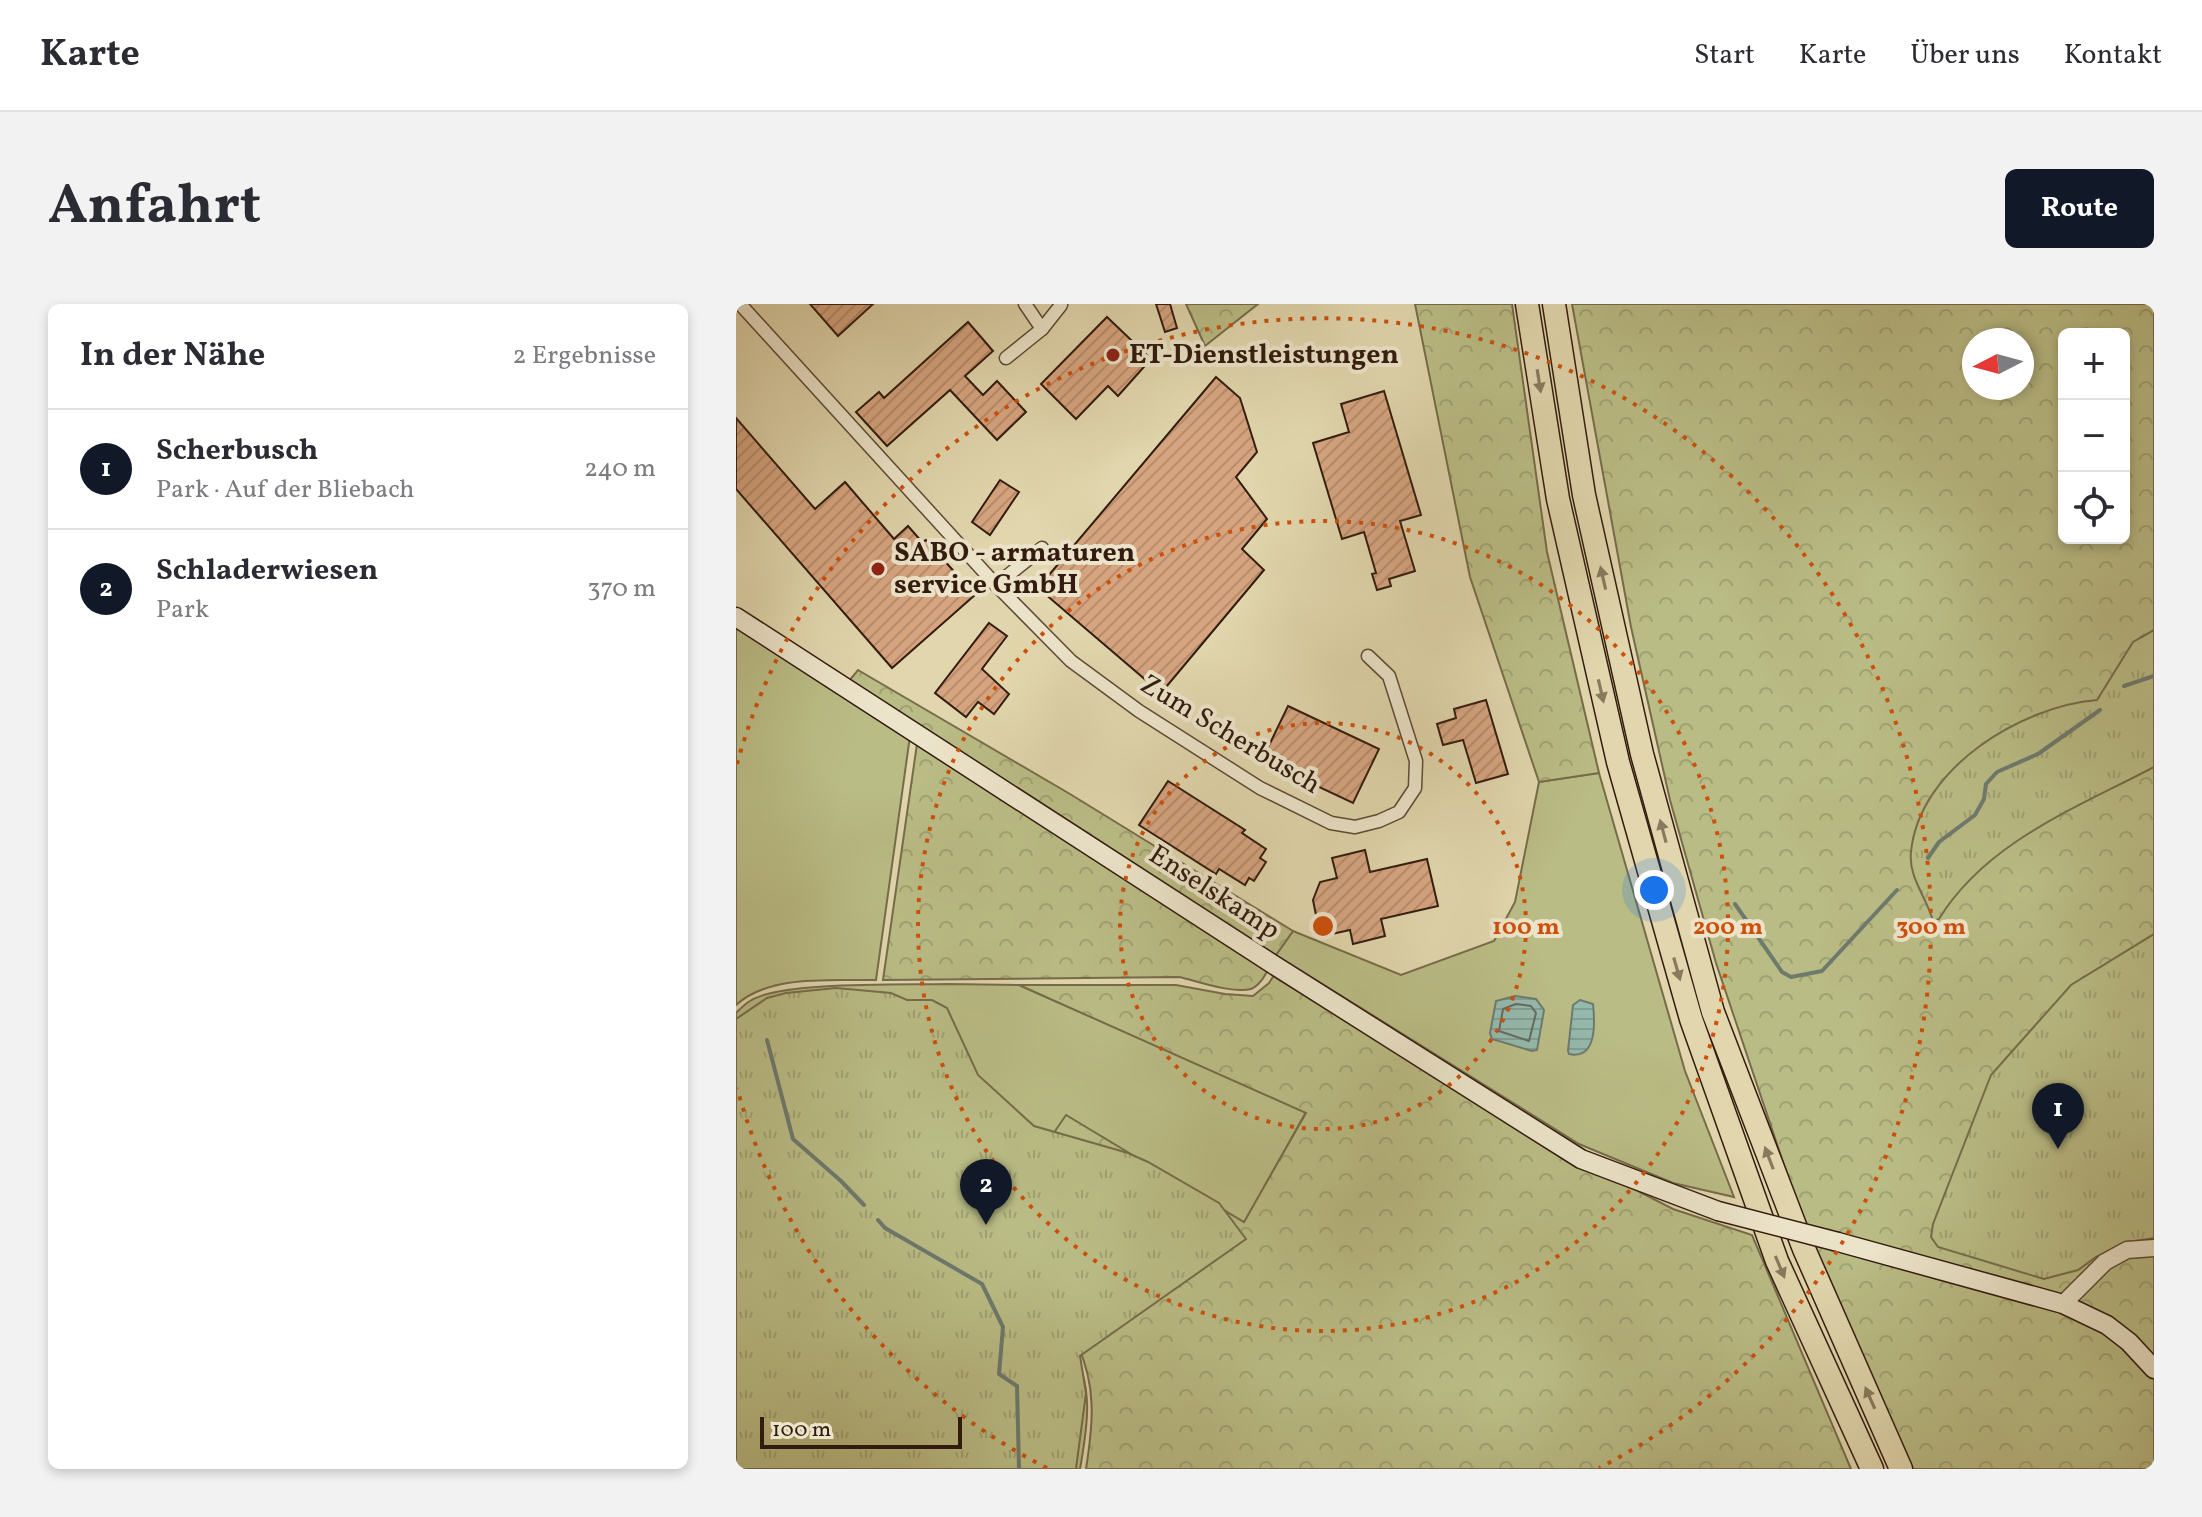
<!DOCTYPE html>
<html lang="de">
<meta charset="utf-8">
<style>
:root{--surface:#fff;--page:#f2f2f3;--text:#2b2b33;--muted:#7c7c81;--line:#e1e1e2;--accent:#111827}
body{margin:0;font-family:Vollkorn,serif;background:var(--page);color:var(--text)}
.controls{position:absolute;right:24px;top:24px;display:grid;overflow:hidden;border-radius:12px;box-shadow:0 4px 12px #0003}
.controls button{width:72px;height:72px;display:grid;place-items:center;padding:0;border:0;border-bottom:2px solid var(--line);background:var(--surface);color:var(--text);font:40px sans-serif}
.compass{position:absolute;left:1226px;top:24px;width:72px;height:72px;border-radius:50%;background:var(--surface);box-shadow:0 4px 12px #0003;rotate:264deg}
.scale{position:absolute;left:24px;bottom:20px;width:202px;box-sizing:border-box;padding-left:8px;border:4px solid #331c0f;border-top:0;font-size:22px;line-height:28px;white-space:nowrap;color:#331c0f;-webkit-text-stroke:6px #ece4ca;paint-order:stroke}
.you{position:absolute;left:918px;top:586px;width:28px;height:28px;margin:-20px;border:6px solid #fff;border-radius:50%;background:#1a73e8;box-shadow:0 0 0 12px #1a73e833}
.badge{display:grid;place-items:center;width:52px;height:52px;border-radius:50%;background:var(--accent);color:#fff;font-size:26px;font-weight:700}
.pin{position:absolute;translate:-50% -66px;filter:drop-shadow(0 2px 4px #0008)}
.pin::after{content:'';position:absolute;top:42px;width:28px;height:24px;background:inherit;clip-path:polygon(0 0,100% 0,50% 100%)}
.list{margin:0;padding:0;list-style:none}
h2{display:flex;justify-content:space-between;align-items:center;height:104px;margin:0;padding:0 32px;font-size:34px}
h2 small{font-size:26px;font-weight:400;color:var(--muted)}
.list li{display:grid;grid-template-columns:52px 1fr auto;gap:24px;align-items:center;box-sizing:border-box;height:120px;padding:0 32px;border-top:2px solid var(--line)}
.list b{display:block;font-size:30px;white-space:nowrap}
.list p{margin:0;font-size:26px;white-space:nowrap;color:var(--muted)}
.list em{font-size:26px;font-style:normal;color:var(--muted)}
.icon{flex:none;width:44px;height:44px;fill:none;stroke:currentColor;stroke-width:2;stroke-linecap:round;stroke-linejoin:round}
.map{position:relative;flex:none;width:1418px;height:1165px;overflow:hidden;border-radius:12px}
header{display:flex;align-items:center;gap:48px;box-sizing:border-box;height:112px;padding:0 40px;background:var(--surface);border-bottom:2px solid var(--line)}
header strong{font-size:38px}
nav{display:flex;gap:44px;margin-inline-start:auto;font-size:28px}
.intro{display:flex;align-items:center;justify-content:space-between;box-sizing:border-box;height:192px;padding:0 48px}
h1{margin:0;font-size:56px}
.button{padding:20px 36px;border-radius:12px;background:var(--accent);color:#fff;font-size:28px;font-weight:700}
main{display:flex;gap:48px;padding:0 48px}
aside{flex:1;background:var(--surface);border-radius:12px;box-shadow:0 4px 12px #0003}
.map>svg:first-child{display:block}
.green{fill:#babc85;stroke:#766c4a;stroke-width:2}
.forest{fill:url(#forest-crowns);stroke:#766c4a;stroke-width:2;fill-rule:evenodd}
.park{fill:url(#park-tufts);stroke:#766c4a;stroke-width:2}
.water{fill:url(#water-rules);stroke:#6d7a6e;stroke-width:2}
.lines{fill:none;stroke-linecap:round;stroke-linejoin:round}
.shore{stroke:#646a5e;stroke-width:2}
.stream{stroke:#6d7a6e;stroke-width:4}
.building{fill:url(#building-hatch);stroke:#331c0f;stroke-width:2}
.minor-casing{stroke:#5e4a36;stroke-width:15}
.tertiary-casing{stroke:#5e4a36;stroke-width:19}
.secondary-casing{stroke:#331c0f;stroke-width:21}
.motorway-casing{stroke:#331c0f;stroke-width:25}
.minor{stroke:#ece4ca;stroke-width:12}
.tertiary{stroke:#ece4ca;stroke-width:16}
.secondary{stroke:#ece4ca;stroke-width:18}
.motorway{stroke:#e1d6ad;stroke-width:22}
.secondary-bridge-casing{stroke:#331c0f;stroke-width:21;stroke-linecap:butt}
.secondary-bridge{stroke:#ece4ca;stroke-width:18}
.oneway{fill:#8a795e}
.ring{fill:none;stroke:#cd500c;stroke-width:4;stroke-dasharray:4 8}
.poi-dot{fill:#8f2418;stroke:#ece4ca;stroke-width:3}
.labels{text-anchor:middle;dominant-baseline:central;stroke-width:8;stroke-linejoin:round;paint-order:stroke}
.poi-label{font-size:28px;font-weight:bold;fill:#331c0f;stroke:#ece4ca;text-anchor:start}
.street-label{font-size:28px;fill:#331c0f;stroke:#ece4ca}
.centre{fill:#cd500c;stroke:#ece4ca;stroke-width:4}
.ring-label{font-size:24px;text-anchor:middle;font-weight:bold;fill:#cd500c;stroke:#ece4ca;stroke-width:8;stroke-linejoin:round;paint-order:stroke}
</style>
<header>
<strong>Karte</strong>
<nav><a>Start</a><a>Karte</a><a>Über uns</a><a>Kontakt</a></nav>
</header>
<div class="intro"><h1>Anfahrt</h1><a class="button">Route</a></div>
<main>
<aside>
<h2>In der Nähe<small>2 Ergebnisse</small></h2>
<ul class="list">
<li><span class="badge">1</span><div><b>Scherbusch</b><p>Park · Auf der Bliebach</p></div><em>240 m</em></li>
<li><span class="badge">2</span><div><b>Schladerwiesen</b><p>Park</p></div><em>370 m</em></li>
</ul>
</aside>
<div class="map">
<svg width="1418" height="1165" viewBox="0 0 1418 1165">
<defs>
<pattern id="forest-crowns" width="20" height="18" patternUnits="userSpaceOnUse" patternTransform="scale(2)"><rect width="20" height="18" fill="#babc85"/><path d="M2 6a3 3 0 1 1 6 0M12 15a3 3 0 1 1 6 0" fill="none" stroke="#a0a172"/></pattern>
<pattern id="park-tufts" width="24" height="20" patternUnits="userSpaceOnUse" patternTransform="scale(2)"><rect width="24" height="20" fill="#babc85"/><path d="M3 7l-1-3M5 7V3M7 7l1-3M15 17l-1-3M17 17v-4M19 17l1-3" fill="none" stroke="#a0a172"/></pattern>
<pattern id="water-rules" width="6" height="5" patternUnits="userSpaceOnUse" patternTransform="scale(2)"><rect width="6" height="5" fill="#94b9ad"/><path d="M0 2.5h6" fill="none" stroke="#809e94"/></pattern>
<pattern id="building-hatch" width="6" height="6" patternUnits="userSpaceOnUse" patternTransform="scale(2)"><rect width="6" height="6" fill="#d6a580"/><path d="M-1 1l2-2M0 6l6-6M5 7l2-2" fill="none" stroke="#b88d6d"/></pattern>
</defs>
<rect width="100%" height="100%" fill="#e1d6ad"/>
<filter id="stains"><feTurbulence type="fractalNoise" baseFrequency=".0025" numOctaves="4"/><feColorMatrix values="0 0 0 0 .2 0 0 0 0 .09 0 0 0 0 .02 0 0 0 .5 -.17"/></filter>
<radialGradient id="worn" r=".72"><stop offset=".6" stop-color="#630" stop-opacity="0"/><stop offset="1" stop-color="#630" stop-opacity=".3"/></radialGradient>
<g class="green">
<path d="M0,320L174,432L140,676C96,677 34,670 0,701Z"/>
<polygon points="863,469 949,767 998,893 937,879 843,840 540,651 557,627 665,671 758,637 779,598 803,478"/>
<path d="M211,680L283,681L570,808L508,919L331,812L335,1041C358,1083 352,1120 344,1165H0V709C4,705 9,700 14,697C44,677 169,681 211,680Z"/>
</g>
<g class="forest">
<polygon points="450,0 522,0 469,42"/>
<polygon points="679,0 776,0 811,248 863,469 803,478 734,273"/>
<path d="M836,0H1418V1165H1175L1075,941L980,659L934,496L895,323ZM1328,30H1388V234H1328ZM1238,36H1286V84H1238Z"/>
<polygon points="122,366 334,490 557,627 540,651 113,377"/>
<path d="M181,440L532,666C528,673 523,682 515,685C497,690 461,677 443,673L147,676Z"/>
<path d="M540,668L845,858L937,905L1016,931L1115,1165H350C357,1120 361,1082 341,1040L289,871L330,811L508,918L570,809L283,681H440L489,690L517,692L533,679Z"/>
</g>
<g class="park">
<path d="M1418,326V463C1342,503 1250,538 1203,615L1197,617C1191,594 1172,573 1175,548C1183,464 1286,402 1361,396L1397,338Z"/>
<polygon points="1418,630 1418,934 1400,937 1360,953 1342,966 1308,975 1202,943 1195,933 1197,920 1255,771 1335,681"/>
<polygon points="100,684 155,689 171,696 196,696 211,704 242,771 298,822 392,849 412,858 483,899 510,935 344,1052 350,1089 340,1165 0,1165 0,715 31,694 50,689"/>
</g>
<g class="water">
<polygon points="779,692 800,695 808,706 801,746 796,747 756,735 754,729 760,697"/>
<path d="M844,696L857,700C859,719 861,756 833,750L832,747L837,701Z"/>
</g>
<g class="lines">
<polygon class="shore" points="780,700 795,702 800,709 793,737 763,727 767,705"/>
<g class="stream">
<polyline points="1388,382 1418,372"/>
<polyline points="1192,554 1203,538 1239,511 1248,495 1250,480 1261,468 1302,450 1364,406"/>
<polyline points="999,600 1046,668 1055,673 1086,667 1161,586"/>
<polyline points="31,736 57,835 105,877 128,901"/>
<polyline points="142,916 149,924 246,980 267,1023 263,1070 281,1082 283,1165"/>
</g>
</g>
<g class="building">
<polygon points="74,0 137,0 102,32"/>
<polygon points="420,0 434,0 441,24 429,28"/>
<polygon points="371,13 415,55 382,92 372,82 340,115 305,80"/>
<polygon points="232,18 257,47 229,72 247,91 261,77 290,108 261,136 214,86 151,142 120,108 143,88 148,94"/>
<polygon points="480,73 504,94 521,148 500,173 531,215 506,245 528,266 425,389 302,284"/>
<polygon points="648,87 685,211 664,217 679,267 653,275 655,282 641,286 636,270 640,269 628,228 606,235 577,139 613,128 605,100"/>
<polygon points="0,114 79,205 109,178 158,235 172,222 186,238 190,236 239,291 156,364 0,185"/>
<polygon points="264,176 283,188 254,231 236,218"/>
<polygon points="253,319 271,332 246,365 273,390 258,410 242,398 230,413 199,389"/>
<polygon points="750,396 772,470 740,479 727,436 707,441 701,420 720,414 718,405"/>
<polygon points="552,402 643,445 617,499 526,456"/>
<polygon points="432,477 509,526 506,529 530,545 524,554 530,558 518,577 513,574 509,581 483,565 480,570 403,521"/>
<polygon points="629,546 634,568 691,555 702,602 645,615 649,632 617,640 614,626 596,630 581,616 577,596 584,578 601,574 596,554"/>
</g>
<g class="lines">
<defs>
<g id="minor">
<polyline points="4,0 260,281 335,357 403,407 524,484 595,519 619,523 643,517 663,508 679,484 680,457 653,372 632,352"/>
<polyline points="306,25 325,1"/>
<polyline points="270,54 306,25 289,0"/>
<polyline points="260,281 306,244"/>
</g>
<polyline id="tertiary" points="1327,1000 1369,958 1391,946 1418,944"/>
<g id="secondary">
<polyline points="0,313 538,661 845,855 982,907"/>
<polyline points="1102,938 1327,1000 1371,1021 1393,1038 1418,1065"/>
</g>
<g id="motorway">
<polyline points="791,0 822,195 882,458 955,715 1041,957 1136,1165"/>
<polyline points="818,0 848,191 906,450 977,708 1068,945 1165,1165"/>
</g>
</defs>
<use href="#minor" class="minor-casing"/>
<use href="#tertiary" class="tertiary-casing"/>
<use href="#secondary" class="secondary-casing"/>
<use href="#motorway" class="motorway-casing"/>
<use href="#minor" class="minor"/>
<use href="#tertiary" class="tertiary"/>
<use href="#secondary" class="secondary"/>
<use href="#motorway" class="motorway"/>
<defs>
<polyline id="secondary-bridge" points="982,907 1102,938"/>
</defs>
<use href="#secondary-bridge" class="secondary-bridge-casing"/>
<use href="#secondary-bridge" class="secondary-bridge"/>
</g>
<defs><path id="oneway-solid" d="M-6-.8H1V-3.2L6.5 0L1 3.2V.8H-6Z" transform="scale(2)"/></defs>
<g class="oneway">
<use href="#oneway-solid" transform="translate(803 77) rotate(81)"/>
<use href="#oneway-solid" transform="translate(867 274) rotate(-103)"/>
<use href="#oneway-solid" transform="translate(865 387) rotate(77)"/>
<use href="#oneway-solid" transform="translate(927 527) rotate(-105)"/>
<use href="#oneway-solid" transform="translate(941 665) rotate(74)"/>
<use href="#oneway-solid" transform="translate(1033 854) rotate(-111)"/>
<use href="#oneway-solid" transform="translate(1044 963) rotate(67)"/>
<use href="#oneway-solid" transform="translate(1134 1094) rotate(-114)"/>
</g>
<g class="ring">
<circle cx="587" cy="622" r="203"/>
<circle cx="587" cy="622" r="405"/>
<path d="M311 1164A608 608 0 0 1 1 784M1 460A608 608 0 1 1 863 1164"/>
</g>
<g class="poi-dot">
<circle cx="377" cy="51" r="8"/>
<circle cx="142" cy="265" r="8"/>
</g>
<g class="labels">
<g class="poi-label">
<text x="393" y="51">ET-Dienstleistungen</text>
<text x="158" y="249">SABO - armaturen<tspan x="158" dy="32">service GmbH</tspan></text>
</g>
<g class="street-label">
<text transform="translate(494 431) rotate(31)">Zum Scherbusch</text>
<text transform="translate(478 589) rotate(33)">Enselskamp</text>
</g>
</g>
<circle cx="587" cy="622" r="12" class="centre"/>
<g class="ring-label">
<text x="790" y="630">100 m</text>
<text x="992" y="630">200 m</text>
<text x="1195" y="630">300 m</text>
</g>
<rect width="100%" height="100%" filter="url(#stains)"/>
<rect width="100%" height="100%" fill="url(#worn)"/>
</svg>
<div class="controls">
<button>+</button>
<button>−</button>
<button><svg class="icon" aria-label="locate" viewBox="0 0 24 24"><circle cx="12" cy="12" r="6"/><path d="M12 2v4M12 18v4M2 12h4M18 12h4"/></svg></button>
</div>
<svg class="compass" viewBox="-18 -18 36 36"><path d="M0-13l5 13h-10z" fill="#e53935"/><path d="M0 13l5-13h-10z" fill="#7c7c81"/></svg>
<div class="scale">100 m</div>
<div class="you"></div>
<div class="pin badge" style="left:1322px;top:845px">1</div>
<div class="pin badge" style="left:250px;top:921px">2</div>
</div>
</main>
